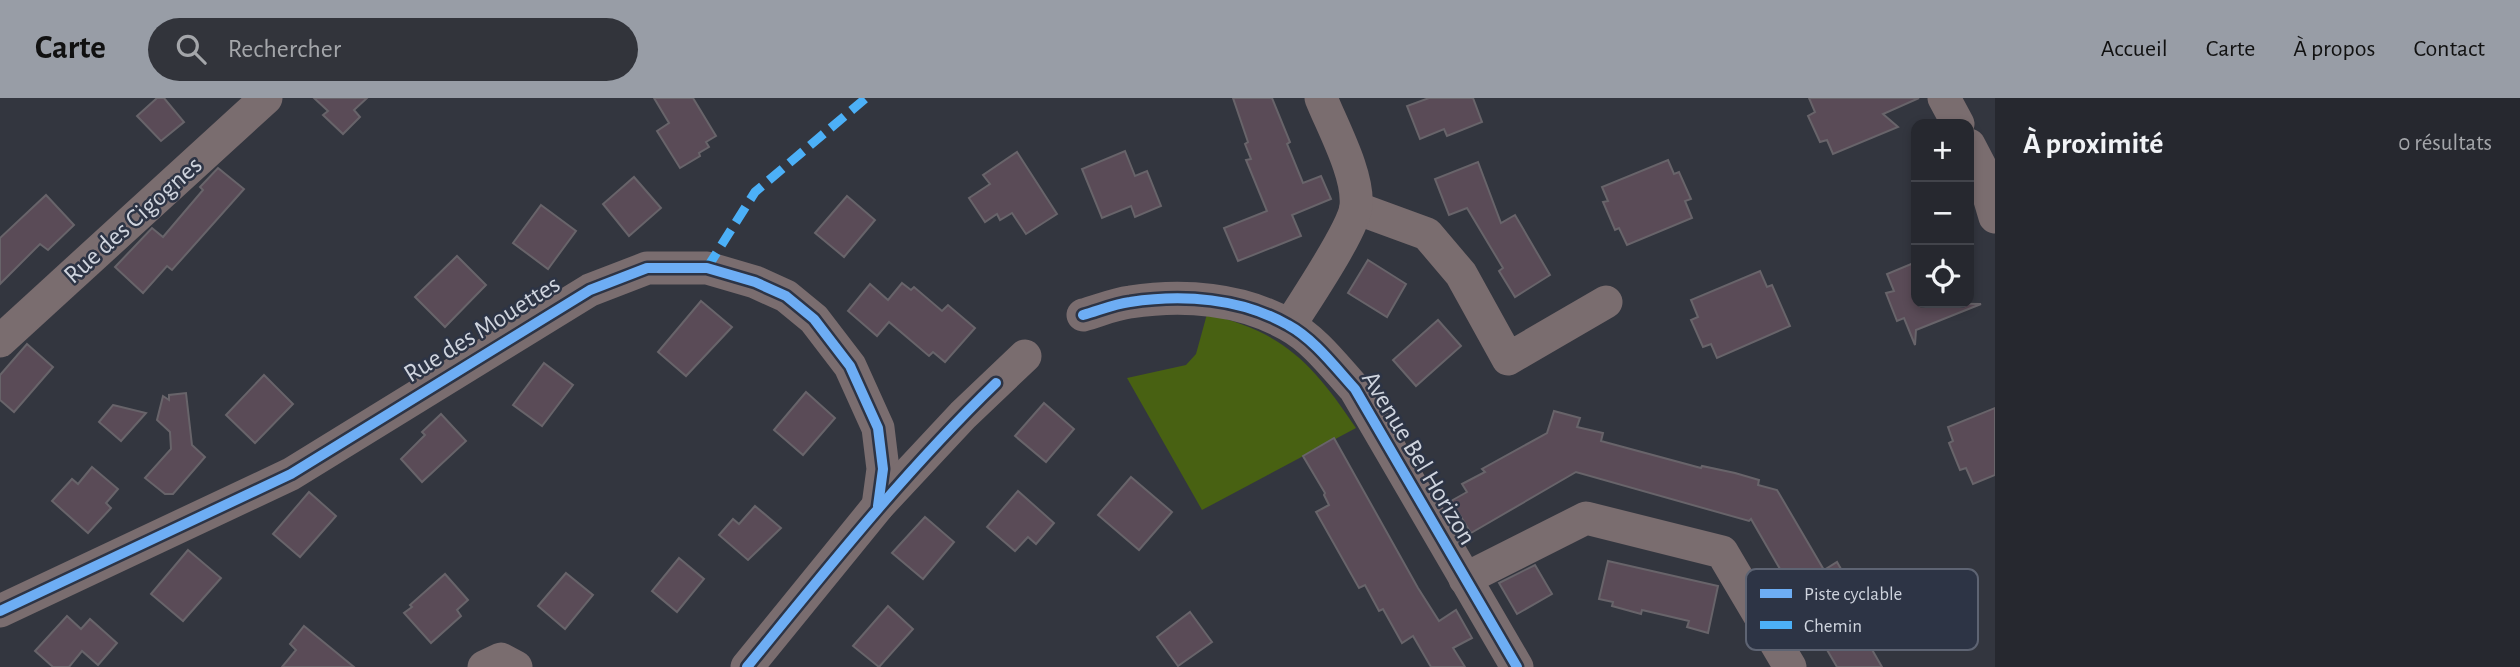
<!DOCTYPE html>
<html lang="fr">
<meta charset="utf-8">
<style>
:root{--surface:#26282f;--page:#32343b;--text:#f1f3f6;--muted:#a4a6aa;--line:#42444b;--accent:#989da6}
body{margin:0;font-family:"Alegreya Sans",sans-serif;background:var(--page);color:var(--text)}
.controls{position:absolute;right:21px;top:21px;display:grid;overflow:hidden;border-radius:14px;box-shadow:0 4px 10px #0003}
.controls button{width:63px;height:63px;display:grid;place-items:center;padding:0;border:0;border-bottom:2px solid var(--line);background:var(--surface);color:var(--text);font:35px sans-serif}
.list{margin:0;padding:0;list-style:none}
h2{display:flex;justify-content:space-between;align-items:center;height:91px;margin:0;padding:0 28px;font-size:30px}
h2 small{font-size:23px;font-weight:400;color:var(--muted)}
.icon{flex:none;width:38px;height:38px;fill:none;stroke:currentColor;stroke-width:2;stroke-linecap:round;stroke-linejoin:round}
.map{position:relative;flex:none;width:1995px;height:569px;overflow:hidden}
header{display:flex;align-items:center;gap:42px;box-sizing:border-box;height:98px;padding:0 35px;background:var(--accent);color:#111}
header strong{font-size:33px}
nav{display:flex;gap:38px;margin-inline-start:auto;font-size:24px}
.search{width:490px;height:63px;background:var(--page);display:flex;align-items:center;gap:18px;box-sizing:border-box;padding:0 24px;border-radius:38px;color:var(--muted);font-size:26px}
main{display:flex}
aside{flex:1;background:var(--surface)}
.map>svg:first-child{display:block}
.green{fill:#486112}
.building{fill:#5a4b57;stroke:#68646a;stroke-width:2}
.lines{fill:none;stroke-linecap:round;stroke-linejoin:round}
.street{stroke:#7a6d6f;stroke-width:33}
.quiet{stroke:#4cb0f7;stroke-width:9;stroke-dasharray:18 9;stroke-linecap:butt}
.cycleway-casing{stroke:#2d3445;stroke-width:15}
.cycleway{stroke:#6dadf4;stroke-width:10}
.labels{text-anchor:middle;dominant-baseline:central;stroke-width:5;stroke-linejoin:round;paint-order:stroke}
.street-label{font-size:26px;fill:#cfd4de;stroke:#2d3445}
.key{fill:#2d3445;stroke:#5e6473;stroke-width:2}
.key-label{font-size:19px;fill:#cfd4de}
</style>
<header>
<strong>Carte</strong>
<div class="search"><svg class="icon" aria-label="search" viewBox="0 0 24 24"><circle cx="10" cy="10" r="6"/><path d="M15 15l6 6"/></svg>Rechercher</div>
<nav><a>Accueil</a><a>Carte</a><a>À propos</a><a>Contact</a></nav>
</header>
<main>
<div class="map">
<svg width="1995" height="569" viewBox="0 0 1995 569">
<rect width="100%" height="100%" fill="#33363f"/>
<path class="green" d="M1207,216C1284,234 1313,266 1356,330L1202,412L1127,280L1186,267L1196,256Z"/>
<g class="building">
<polygon points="157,0 164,0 184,24 161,43 137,18"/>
<polygon points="314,0 367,0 354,12 360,19 343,36 323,17 328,13"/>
<polygon points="654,0 693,0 716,38 706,44 709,49 699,55 700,58 680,70 657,33 669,25"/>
<polygon points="1233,0 1272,0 1290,44 1287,46 1303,85 1321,78 1331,101 1292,117 1301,138 1238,163 1224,130 1267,113 1246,62 1251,61 1245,46 1248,44"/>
<polygon points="1429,0 1473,0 1482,24 1447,38 1444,31 1420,41 1407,8"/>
<polygon points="1809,0 1919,0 1883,16 1898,29 1833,56 1827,42 1820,44 1808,18 1815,14"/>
<polygon points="1125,53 1135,78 1147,73 1161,108 1135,119 1131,108 1102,120 1082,71"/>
<polygon points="1017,54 1057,116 1026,136 1012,115 1000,122 997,116 985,124 969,100 990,86 983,77"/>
<polygon points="1668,62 1674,76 1679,74 1691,101 1685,103 1692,120 1627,147 1619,130 1615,132 1603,104 1608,103 1602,89"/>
<polygon points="1478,64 1501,125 1515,117 1550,177 1515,199 1499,173 1503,170 1467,110 1449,117 1435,81"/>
<polygon points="218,70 244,91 172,172 167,168 143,195 115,169 152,130 163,139 203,92 200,89"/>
<polygon points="634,79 661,110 629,138 603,106"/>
<polygon points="46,97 74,127 48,152 40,146 0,186 0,140"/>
<polygon points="847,98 875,122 844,159 815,135"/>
<polygon points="541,107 576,133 548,171 513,145"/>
<polygon points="457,158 486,187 445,229 415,199"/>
<polygon points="1368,162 1406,186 1387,219 1348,195"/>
<polygon points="1916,164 1916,205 1981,206 1916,232 1915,247 1904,220 1897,223 1886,195 1894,193 1887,176"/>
<polygon points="1760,173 1767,189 1772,187 1790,228 1717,260 1711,246 1703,249 1691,222 1698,219 1691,202"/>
<polygon points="902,185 911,192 914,189 942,213 948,207 975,230 945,264 933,254 929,258 889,224 877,238 848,213 870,186 888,202"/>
<polygon points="701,203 732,229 686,278 658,254"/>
<polygon points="1438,222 1461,248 1416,288 1393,262"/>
<polygon points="27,246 53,269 14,314 0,302 0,277"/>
<polygon points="544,265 573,287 542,328 513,307"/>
<polygon points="264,277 293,306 255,345 226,317"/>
<polygon points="806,294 835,320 803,357 774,332"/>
<polygon points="186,295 192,347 205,359 173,396 165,396 145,380 171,351 170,334 157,322 163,298 169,302 169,297"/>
<polygon points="1044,305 1074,331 1046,364 1015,338"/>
<polygon points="113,307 146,315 121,343 99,324"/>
<polygon points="1995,310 1995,377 1973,386 1966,370 1960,372 1949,345 1953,343 1948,329"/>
<polygon points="1554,313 1580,320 1577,329 1603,335 1601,343 1701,370 1702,368 1735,375 1759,382 1758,387 1777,392 1824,472 1837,464 1850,487 1845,489 1858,512 1851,515 1882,569 1837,569 1751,421 1749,423 1576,374 1471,435 1451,403 1467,394 1462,386 1485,374 1482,371 1547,335"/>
<polygon points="441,316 466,343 422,384 401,361 425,337 422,334"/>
<polygon points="1334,340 1418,490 1439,523 1456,512 1472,540 1453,550 1465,569 1431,569 1413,538 1402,545 1383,511 1379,513 1365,487 1359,490 1316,414 1329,407 1324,397 1325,395 1303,358"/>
<polygon points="92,369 118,391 106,405 111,410 88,435 52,403 72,381 78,386"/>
<polygon points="1131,379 1172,414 1139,452 1098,417"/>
<polygon points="1018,393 1054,425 1036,446 1028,439 1015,453 987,429"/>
<polygon points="309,394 336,418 300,459 273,436"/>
<polygon points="755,408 781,430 748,462 719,437 733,421 739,426"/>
<polygon points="925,419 954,444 923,481 892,455"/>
<polygon points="188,452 221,480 183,523 151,496"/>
<polygon points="679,460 704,481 677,514 652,493"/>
<polygon points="1608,463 1718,488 1708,535 1687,529 1689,523 1642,512 1641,516 1612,508 1613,504 1599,501"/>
<polygon points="1535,467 1552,496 1517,516 1499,485"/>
<polygon points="566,475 593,497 565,531 538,508"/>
<polygon points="445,476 468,502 457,512 461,518 431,545 404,515 412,509 410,507"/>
<polygon points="888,508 913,531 879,569 853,548"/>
<polygon points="1190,514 1212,544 1178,568 1157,539"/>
<polygon points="67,518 81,531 90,521 117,545 98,567 82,553 69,569 53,569 35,553"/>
<polygon points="304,528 354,569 282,569 296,552 290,546"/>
</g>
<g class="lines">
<g class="street">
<polyline points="1944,0 1958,26"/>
<polyline points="1969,47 1980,68 1995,119"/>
<polyline points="1356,110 1427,136 1461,176 1508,261 1606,204"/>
<path d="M1083,217C1098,213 1114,206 1130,204C1183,196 1241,200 1288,227C1314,241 1335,269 1355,291L1517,569"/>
<path d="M1290,227C1304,204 1354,131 1356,108C1359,77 1333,30 1321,0"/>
<polyline points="0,243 266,0"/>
<polyline points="1465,481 1586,420 1722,454 1790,569"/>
<polyline points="0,513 291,376 590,192 647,170 707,170 755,184 786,198 814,221 850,268 878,330 883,371 878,408"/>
<polyline points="484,569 501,561 516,569"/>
<polyline points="747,569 878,408 963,317 1025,258"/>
</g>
<polyline class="quiet" points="707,170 755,94 866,0"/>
<defs>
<g id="cycleway">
<path d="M1083,217C1098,213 1114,206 1130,204C1183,196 1241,200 1288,227C1314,241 1335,269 1355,291L1517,569"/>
<polyline points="0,513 291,376 590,192 647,170 707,170 755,184 786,198 814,221 850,268 878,330 883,371 878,408"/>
<path d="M747,569C827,471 905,373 996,285"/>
</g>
</defs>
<use href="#cycleway" class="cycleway-casing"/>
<use href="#cycleway" class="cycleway"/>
</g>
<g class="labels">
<g class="street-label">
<text transform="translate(133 122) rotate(-42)">Rue des Cigognes</text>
<text transform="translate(482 231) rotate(-32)">Rue des Mouettes</text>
<text transform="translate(1419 360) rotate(59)">Avenue Bel Horizon</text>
</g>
</g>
<rect x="1746" y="471" width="232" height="81" rx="10" class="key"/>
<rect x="1760" y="491" width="32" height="9" fill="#6dadf4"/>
<rect x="1760" y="523" width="32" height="8" fill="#4cb0f7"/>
<g class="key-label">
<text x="1804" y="502">Piste cyclable</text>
<text x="1804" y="534">Chemin</text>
</g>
</svg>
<div class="controls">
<button>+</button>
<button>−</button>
<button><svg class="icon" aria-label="locate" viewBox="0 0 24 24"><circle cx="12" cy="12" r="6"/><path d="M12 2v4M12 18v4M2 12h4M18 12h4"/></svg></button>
</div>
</div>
<aside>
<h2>À proximité<small>0 résultats</small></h2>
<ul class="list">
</ul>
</aside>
</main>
